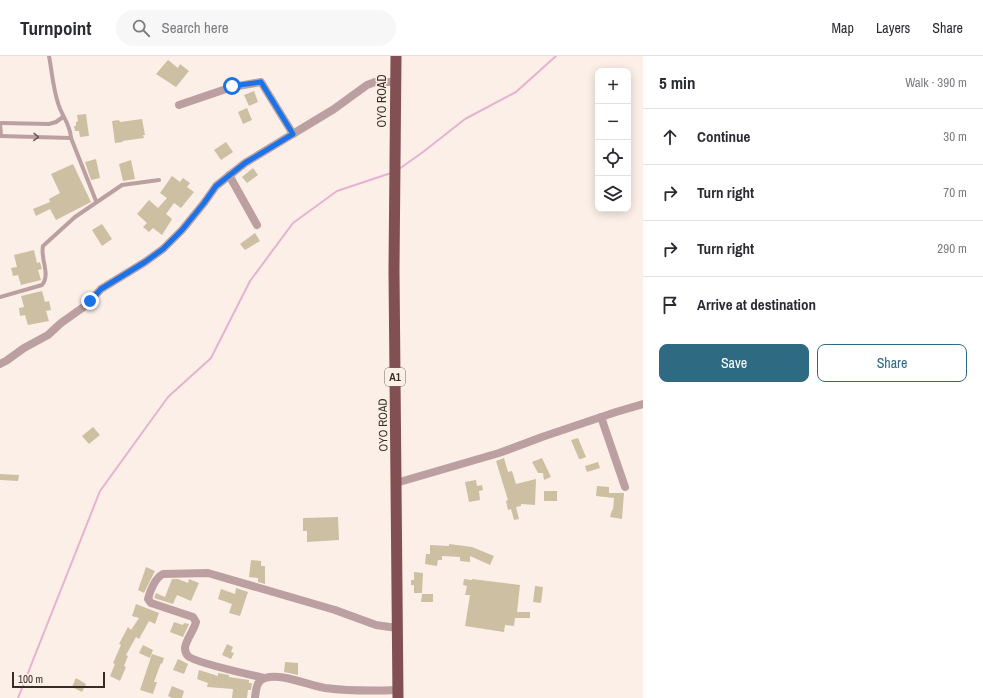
<!DOCTYPE html>
<meta charset="utf-8">
<style>
:root{--surface:#fff;--page:#f7f7f7;--text:#2b2b33;--muted:#7c7c81;--line:#e1e1e2;--accent:#2e6b82}
body{margin:0;font-family:"Archivo Narrow",sans-serif;background:var(--page);color:var(--text)}
.controls{position:absolute;right:12px;top:12px;display:grid;overflow:hidden;border-radius:8px;box-shadow:0 2px 10px #0003}
.controls button{width:36px;height:36px;display:grid;place-items:center;padding:0;border:0;border-bottom:1px solid var(--line);background:var(--surface);color:var(--text);font:20px sans-serif}
.scale{position:absolute;left:12px;bottom:10px;width:93px;box-sizing:border-box;padding-left:4px;border:2px solid #382c25;border-top:0;font-size:11px;line-height:14px;white-space:nowrap;color:#382c25;-webkit-text-stroke:3px #fcefe8;paint-order:stroke}
.stop{position:absolute;width:12px;height:12px;margin:-9px;border:3px solid #1a73e8;border-radius:50%;background:#fff}
.stop.end{background:#1a73e8;border-color:#fff;box-shadow:0 1px 4px #0008}
.list{margin:0;padding:0;list-style:none}
h2{display:flex;justify-content:space-between;align-items:center;height:52px;margin:0;padding:0 16px;font-size:17px}
h2 small{font-size:13px;font-weight:400;color:var(--muted)}
.list li{display:grid;grid-template-columns:26px 1fr auto;gap:12px;align-items:center;box-sizing:border-box;height:56px;padding:0 16px;border-top:1px solid var(--line)}
.list b{display:block;font-size:15px;white-space:nowrap}
.list em{font-size:13px;font-style:normal;color:var(--muted)}
.actions{display:flex;gap:8px;padding:12px 16px}
.actions a{flex:1;padding:9px 0;border:1px solid var(--accent);border-radius:8px;text-align:center;font-size:14px;color:var(--accent)}
.actions .main{background:var(--accent);color:#fff}
.icon{flex:none;width:22px;height:22px;fill:none;stroke:currentColor;stroke-width:2;stroke-linecap:round;stroke-linejoin:round}
.map{position:relative;flex:none;width:643px;height:642px;overflow:hidden}
header{display:flex;align-items:center;gap:24px;box-sizing:border-box;height:56px;padding:0 20px;background:var(--surface);border-bottom:1px solid var(--line)}
header strong{font-size:19px}
nav{display:flex;gap:22px;margin-inline-start:auto;font-size:14px}
.search{width:280px;height:36px;background:var(--page);display:flex;align-items:center;gap:10px;box-sizing:border-box;padding:0 14px;border-radius:22px;color:var(--muted);font-size:15px}
main{display:flex}
aside{flex:1;background:var(--surface)}
.map>svg:first-child{display:block}
.lines{fill:none;stroke-linecap:round;stroke-linejoin:round}
.stream{stroke:#e6b2d2;stroke-width:2}
.building{fill:#cdbfa2}
.service{stroke:#bca0a1;stroke-width:4}
.minor{stroke:#bca0a1;stroke-width:8}
.trunk{stroke:#825053;stroke-width:11}
.oneway{stroke:#6d5a57}
.route{stroke:#1a73e8;stroke-width:5}
.labels{text-anchor:middle;dominant-baseline:central;stroke-width:3;stroke-linejoin:round;paint-order:stroke}
.shield{fill:#fcefe8;stroke:#736660;stroke-width:1}
.shield-label{font-size:11px;font-weight:bold;fill:#382c25}
.street-label{font-size:12px;fill:#382c25;stroke:#fcefe8}
</style>
<header>
<strong>Turnpoint</strong>
<div class="search"><svg class="icon" aria-label="search" viewBox="0 0 24 24"><circle cx="10" cy="10" r="6"/><path d="M15 15l6 6"/></svg>Search here</div>
<nav><a>Map</a><a>Layers</a><a>Share</a></nav>
</header>
<main>
<div class="map">
<svg width="643" height="642" viewBox="0 0 643 642">
<rect width="100%" height="100%" fill="#fcefe8"/>
<g class="lines">
<g class="stream">
<polyline points="399,113 423,96 465,63 516,36 556,0"/>
<polyline points="18,642 100,435 168,341 211,302 250,225 293,167 337,135 391,117"/>
</g>
</g>
<g class="building">
<polygon points="168,4 178,12 180,8 189,15 176,31 156,18"/>
<polygon points="254,35 258,46 249,50 244,39"/>
<polygon points="247,52 252,64 243,68 238,56"/>
<polygon points="86,58 89,80 80,81 79,75 75,75 74,70 76,70 76,66 78,65 77,59"/>
<polygon points="142,63 145,79 143,79 144,82 122,85 123,86 115,87 112,65 119,64 120,66"/>
<polygon points="226,86 233,96 221,104 214,94"/>
<polygon points="96,103 100,122 91,124 85,106"/>
<polygon points="131,104 135,123 123,125 119,108"/>
<polygon points="73,108 91,146 56,164 50,153 36,160 33,153 50,146 49,143 60,137 51,118"/>
<polygon points="253,112 258,119 247,127 242,121"/>
<polygon points="172,120 180,126 183,122 190,127 187,131 194,136 181,152 174,147 166,158 172,163 162,179 153,172 149,176 143,171 147,167 137,158 149,144 158,152 167,142 160,137"/>
<polygon points="102,168 112,183 102,190 92,174"/>
<polygon points="255,177 260,185 245,194 240,188"/>
<polygon points="34,194 37,207 40,206 42,213 38,214 41,224 21,229 18,219 13,220 11,212 17,211 14,199"/>
<polygon points="42,235 45,246 49,245 51,254 46,255 49,265 28,269 25,259 20,260 19,252 24,251 21,240"/>
<polygon points="93,371 100,379 89,388 82,380"/>
<polygon points="578,382 586,401 581,403 579,403 571,384"/>
<polygon points="504,402 508,416 512,415 516,428 536,423 535,449 521,448 521,450 516,451 519,463 514,464 511,453 508,454 506,445 508,444 496,405"/>
<polygon points="542,402 551,421 544,424 543,417 538,417 532,406"/>
<polygon points="598,406 600,412 587,416 585,410"/>
<polygon points="0,418 19,419 18,425 0,424"/>
<polygon points="476,424 477,430 482,429 483,434 479,435 480,444 469,446 465,426"/>
<polygon points="597,430 609,431 609,437 624,437 622,463 610,461 612,454 613,454 614,442 596,440"/>
<rect x="544" y="435" width="13" height="10"/>
<polygon points="338,461 339,484 307,486 307,475 303,475 303,462"/>
<polygon points="449,488 472,491 494,500 490,509 470,500 470,506 460,505 460,501 442,500 442,504 438,504 437,510 425,508 426,498 430,498 430,489 449,490"/>
<polygon points="251,504 261,505 261,510 265,510 265,528 258,526 258,522 249,521"/>
<polygon points="146,511 155,515 144,537 138,534"/>
<polygon points="414,516 423,517 422,537 414,537 414,529 411,529 411,524 414,524"/>
<polygon points="172,523 178,523 188,527 189,523 199,527 191,545 177,539 173,548 154,542 156,537 165,541"/>
<polygon points="464,523 472,524 472,523 520,529 517,556 530,556 530,562 515,562 514,570 505,569 504,576 465,570 470,539 465,539 467,530 463,529"/>
<polygon points="535,530 543,531 541,547 533,546"/>
<polygon points="236,532 248,536 240,560 229,557 232,548 218,543 221,533 235,538"/>
<polygon points="422,538 433,538 433,546 421,546"/>
<polygon points="136,548 159,557 155,568 149,565 139,583 136,581 126,599 128,600 124,610 126,611 120,625 110,620 115,608 113,607 121,589 119,588 128,571 131,574 139,562 132,560"/>
<polygon points="174,566 183,569 184,567 189,568 183,581 170,576"/>
<polygon points="227,588 233,591 231,596 234,597 231,603 222,599"/>
<polygon points="143,589 153,594 150,602 139,597"/>
<polygon points="152,598 164,602 162,608 161,607 154,626 157,626 153,638 140,634"/>
<polygon points="178,603 188,608 184,618 173,614"/>
<polygon points="285,606 298,607 298,619 284,616"/>
<polygon points="199,614 218,620 218,617 229,619 229,621 249,624 249,627 252,627 251,634 248,634 247,642 232,642 233,633 207,631 208,627 197,623"/>
<polygon points="76,622 86,628 82,636 72,631"/>
<polygon points="172,630 184,635 182,642 172,642 168,640"/>
</g>
<g class="lines">
<g class="service">
<path d="M49,0C52,16 53,32 58,47C62,61 70,67 71,82L96,145"/>
<polyline points="0,67 49,68 56,66 63,61"/>
<polyline points="0,67 1,80"/>
<polyline points="0,80 71,82"/>
<path d="M0,241L42,229C51,218 40,203 43,190L75,161L122,129L159,124"/>
</g>
<g class="minor">
<polyline points="179,49 232,31 261,26 293,78"/>
<polyline points="229,119 257,169"/>
<polyline points="0,308 6,305 24,292 48,279 61,267 85,250 101,233 145,206 163,193 182,174 204,147 216,130 245,107 334,53 367,29 375,26 396,26"/>
<polyline points="601,361 625,431"/>
<polyline points="396,427 499,397 542,381 616,356 643,348"/>
<path d="M264,622C252,619 195,607 188,600C186,598 185,594 185,592C185,586 194,574 196,566L193,561L151,547L148,543C150,535 155,522 163,518L208,517L335,554L376,569L397,572"/>
<path d="M255,642C256,635 256,624 265,622C282,617 307,629 325,632C349,635 373,635 398,634"/>
</g>
<polyline class="trunk" points="396,0 394,214 398,642"/>
</g>
<defs><path id="oneway-chevron" d="M-2-3.5L2.5 0L-2 3.5" fill="none" stroke-width="1.6" stroke-linecap="round" stroke-linejoin="round"/></defs>
<use class="oneway" href="#oneway-chevron" transform="translate(36 81) rotate(2)"/>
<g class="lines">
<polyline class="route" points="90,245 101,233 145,206 163,193 182,174 204,147 216,130 245,107 293,78 261,26 232,30"/>
</g>
<g class="labels">
<rect class="shield" x="385" y="312" width="20" height="18" rx="3"/>
<g class="shield-label">
<text x="395" y="321">A1</text>
</g>
<g class="street-label">
<text transform="translate(382 45) rotate(-90)">OYO ROAD</text>
<text transform="translate(383 369) rotate(-91)">OYO ROAD</text>
</g>
</g>
</svg>
<div class="controls">
<button>+</button>
<button>−</button>
<button><svg class="icon" aria-label="locate" viewBox="0 0 24 24"><circle cx="12" cy="12" r="6"/><path d="M12 2v4M12 18v4M2 12h4M18 12h4"/></svg></button>
<button><svg class="icon" aria-label="layers" viewBox="0 0 24 24"><path d="M12 4l9 5-9 5-9-5zM3 14l9 5 9-5"/></svg></button>
</div>
<div class="scale">100 m</div>
<div class="stop" style="left:232px;top:30px"></div>
<div class="stop end" style="left:90px;top:245px"></div>
</div>
<aside>
<h2>5 min<small>Walk · 390 m</small></h2>
<ul class="list">
<li><svg class="icon" aria-label="ahead" viewBox="0 0 24 24"><path d="M12 20V5M6 11l6-6 6 6"/></svg><div><b>Continue</b></div><em>30 m</em></li>
<li><svg class="icon" aria-label="right" viewBox="0 0 24 24"><path d="M7 20v-9h11M14 6l5 5-5 5"/></svg><div><b>Turn right</b></div><em>70 m</em></li>
<li><svg class="icon" aria-label="right" viewBox="0 0 24 24"><path d="M7 20v-9h11M14 6l5 5-5 5"/></svg><div><b>Turn right</b></div><em>290 m</em></li>
<li><svg class="icon" aria-label="arrive" viewBox="0 0 24 24"><path d="M6 21V4h12l-3 4 3 4H6"/></svg><div><b>Arrive at destination</b></div></li>
</ul>
<div class="actions"><a class="main">Save</a><a>Share</a></div>
</aside>
</main>
